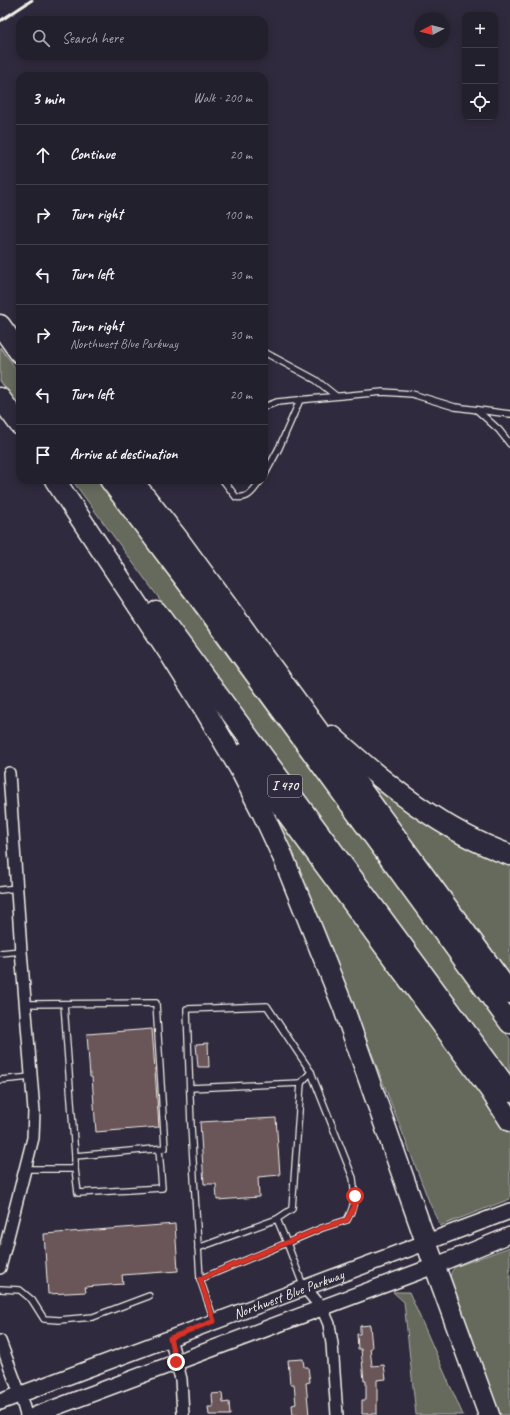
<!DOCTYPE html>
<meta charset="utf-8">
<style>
:root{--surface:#23202e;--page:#2b2836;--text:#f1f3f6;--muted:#a3a3aa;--line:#403e4a}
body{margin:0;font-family:Caveat,sans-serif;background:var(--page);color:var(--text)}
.controls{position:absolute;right:12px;top:12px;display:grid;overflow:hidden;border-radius:8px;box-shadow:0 2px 10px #0003}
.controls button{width:36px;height:36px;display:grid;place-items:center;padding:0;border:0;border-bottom:1px solid var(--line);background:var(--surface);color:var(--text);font:20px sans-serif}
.compass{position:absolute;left:414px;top:12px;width:36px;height:36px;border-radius:50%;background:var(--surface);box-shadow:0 2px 10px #0003;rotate:263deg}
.stop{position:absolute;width:12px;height:12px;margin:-9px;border:3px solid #d93025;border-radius:50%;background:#fff}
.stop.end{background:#d93025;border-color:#fff;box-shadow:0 1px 4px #0008}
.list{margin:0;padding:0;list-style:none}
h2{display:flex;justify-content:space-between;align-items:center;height:52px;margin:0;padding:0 16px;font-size:17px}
h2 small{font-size:13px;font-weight:400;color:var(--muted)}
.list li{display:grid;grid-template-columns:26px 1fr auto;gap:12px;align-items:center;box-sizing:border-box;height:60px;padding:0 16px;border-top:1px solid var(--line)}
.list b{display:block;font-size:15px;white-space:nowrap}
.list p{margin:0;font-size:13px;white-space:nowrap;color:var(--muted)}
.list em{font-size:13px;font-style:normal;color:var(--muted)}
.icon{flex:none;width:22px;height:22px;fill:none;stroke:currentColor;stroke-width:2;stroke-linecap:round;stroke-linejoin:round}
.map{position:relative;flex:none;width:510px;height:1415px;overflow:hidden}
.search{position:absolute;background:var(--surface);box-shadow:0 2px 10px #0003;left:16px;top:16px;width:252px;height:44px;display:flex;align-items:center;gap:10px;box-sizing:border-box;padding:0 14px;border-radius:12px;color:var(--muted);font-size:15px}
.panel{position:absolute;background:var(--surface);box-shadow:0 2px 10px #0003;left:16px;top:72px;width:252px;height:412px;border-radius:12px}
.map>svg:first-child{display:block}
.green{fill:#656a5d;stroke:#acaea2}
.building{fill:#6a5559;stroke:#f4f1e8}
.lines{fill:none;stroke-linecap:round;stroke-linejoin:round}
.lane-casing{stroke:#f4f1e8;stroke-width:8}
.street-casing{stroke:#f4f1e8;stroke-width:14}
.secondary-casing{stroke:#f4f1e8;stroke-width:18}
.highway-casing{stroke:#f4f1e8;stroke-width:23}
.lane{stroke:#2f2a3d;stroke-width:5.5}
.street{stroke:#2f2a3d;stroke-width:11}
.secondary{stroke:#2f2a3d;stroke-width:15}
.highway{stroke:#2f2a3d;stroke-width:20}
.rail{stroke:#f4f1e8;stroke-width:3}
.route{stroke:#d93025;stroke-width:5}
.labels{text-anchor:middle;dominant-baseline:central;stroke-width:3.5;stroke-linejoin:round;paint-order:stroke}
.shield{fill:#2f2a3d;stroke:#b9b5b5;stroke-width:1}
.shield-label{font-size:13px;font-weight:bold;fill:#f4f1e8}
.street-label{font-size:14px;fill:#f4f1e8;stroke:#2f2a3d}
</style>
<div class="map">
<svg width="510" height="1415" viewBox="0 0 510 1415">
<rect width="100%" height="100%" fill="#2f2a3d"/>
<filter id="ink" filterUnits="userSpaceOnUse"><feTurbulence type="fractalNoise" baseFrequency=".025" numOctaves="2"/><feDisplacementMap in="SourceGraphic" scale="8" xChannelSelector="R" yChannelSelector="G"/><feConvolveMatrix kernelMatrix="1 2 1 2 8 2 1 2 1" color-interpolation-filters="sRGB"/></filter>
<g filter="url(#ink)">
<g class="green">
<polygon points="0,347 20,374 20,408 0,381"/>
<polygon points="72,480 98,480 510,1039 510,1075"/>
<polygon points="343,755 510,864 510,983"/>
<polygon points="260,794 510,1132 510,1199 440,1226 430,1204 364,1033"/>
<path d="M510,1247V1415H496L451,1283C450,1276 450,1272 455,1267Z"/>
<polygon points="393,1292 409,1292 463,1415 416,1415 404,1302"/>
</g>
<g class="building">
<polygon points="152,1029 159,1127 96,1132 92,1077 90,1077 87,1034"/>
<polygon points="208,1043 209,1067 198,1067 196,1044"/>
<polygon points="276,1118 280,1175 258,1177 259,1197 217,1200 216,1184 204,1184 200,1122"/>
<polygon points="175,1224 178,1271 122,1275 123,1284 85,1287 86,1292 48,1294 44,1234"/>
<polygon points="370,1325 372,1348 370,1348 372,1366 384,1365 386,1379 377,1380 377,1414 362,1414 362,1400 366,1400 366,1381 364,1381 361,1349 358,1349 357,1334 360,1334 360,1326"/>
<polygon points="303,1359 304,1367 308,1367 310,1382 306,1383 309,1415 293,1415 292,1405 296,1404 294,1384 290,1384 288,1360"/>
<polygon points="222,1393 223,1403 229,1402 230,1415 209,1415 208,1407 213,1407 212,1394"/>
</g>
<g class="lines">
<defs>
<g id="lane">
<polyline points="264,352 316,380 336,396"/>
<polyline points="264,407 277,402 383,392 412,394 455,407 510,414"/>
<polyline points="477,410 499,430 510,444"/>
<polyline points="264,476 279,448 300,400"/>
<path d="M223,480L236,497C249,500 254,489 261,480"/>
<polyline points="0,890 17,888"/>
<polyline points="0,953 21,951"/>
<polyline points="25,1004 156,1003 165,1148 75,1156 75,1169 25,1169"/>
<polyline points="64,1004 75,1156"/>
<polyline points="0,1080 31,1077"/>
<polyline points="190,1088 301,1083"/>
<polyline points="75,1169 78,1193 162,1188 159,1149"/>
<polyline points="277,1219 292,1209 301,1083 311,1072"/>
<polyline points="198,1248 277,1219 287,1243 200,1279"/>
<polyline points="0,1289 20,1290 32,1300 44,1319 59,1320 93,1317 149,1296"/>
<path d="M214,1320L200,1279L191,1126L187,1009L267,1006L311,1072L353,1178C355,1195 356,1204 347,1220L322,1228L287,1243L304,1288"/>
</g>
<g id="street">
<polyline points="0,1268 33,1138 34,1111 21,951 9,773"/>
<polyline points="305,1288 322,1308 329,1324 332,1344 337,1415"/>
<polyline points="170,1338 181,1379 183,1415"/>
<polyline points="0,1341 20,1394 26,1415"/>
</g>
<g id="secondary">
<path id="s1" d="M0,1402L510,1211"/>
<polyline points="35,1415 434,1266 510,1235"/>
</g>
<g id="highway">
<polyline points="0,325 20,353"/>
<polyline points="0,398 20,425"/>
<polyline points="55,480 170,654 205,710 240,769 263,814 283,857 343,1006 426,1242 489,1415"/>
<polyline points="110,480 212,615 510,1023"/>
<polyline points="132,480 176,536 510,993"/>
<polyline points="156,611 510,1092"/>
<path d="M332,736C385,784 442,831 510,855"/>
<polyline points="243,754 490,1090 510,1121"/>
</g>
</defs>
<use href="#lane" class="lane-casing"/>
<use href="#street" class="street-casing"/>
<use href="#secondary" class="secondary-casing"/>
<use href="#highway" class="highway-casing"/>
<use href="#lane" class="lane"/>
<use href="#street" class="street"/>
<use href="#secondary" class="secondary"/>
<use href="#highway" class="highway"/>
<polyline class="rail" points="0,21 32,0"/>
</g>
</g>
<g class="lines" filter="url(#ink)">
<polyline class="route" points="176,1362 170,1338 214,1321 200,1279 322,1228 347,1220 353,1209 355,1196"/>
</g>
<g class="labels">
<rect class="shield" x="268" y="775" width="34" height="22" rx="3"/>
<g class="shield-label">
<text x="285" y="786">I 470</text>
</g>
<g class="street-label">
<text stroke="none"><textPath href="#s1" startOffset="308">Northwest Blue Parkway</textPath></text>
</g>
</g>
</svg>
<div class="controls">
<button>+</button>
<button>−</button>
<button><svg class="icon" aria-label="locate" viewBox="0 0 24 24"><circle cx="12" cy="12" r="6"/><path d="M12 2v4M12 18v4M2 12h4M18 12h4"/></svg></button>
</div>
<svg class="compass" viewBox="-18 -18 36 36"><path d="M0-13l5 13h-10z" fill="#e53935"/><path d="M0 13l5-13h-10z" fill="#a3a3aa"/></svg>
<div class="stop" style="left:355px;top:1196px"></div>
<div class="stop end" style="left:176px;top:1362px"></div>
<div class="search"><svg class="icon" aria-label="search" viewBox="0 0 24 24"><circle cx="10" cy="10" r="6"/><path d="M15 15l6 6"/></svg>Search here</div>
<section class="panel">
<h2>3 min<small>Walk · 200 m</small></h2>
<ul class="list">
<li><svg class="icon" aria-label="ahead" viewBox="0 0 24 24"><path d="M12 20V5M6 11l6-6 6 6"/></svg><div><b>Continue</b></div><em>20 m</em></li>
<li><svg class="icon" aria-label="right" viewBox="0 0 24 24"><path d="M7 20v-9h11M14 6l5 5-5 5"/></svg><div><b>Turn right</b></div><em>100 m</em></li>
<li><svg class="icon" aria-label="left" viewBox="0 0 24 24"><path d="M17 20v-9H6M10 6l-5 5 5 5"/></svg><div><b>Turn left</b></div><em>30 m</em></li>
<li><svg class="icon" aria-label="right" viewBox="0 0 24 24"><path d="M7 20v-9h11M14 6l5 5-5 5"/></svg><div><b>Turn right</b><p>Northwest Blue Parkway</p></div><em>30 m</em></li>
<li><svg class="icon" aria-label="left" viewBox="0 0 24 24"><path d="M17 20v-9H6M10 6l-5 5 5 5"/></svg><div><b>Turn left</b></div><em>20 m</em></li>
<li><svg class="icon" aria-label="arrive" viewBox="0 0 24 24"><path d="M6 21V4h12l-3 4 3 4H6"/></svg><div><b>Arrive at destination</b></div></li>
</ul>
</section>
</div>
